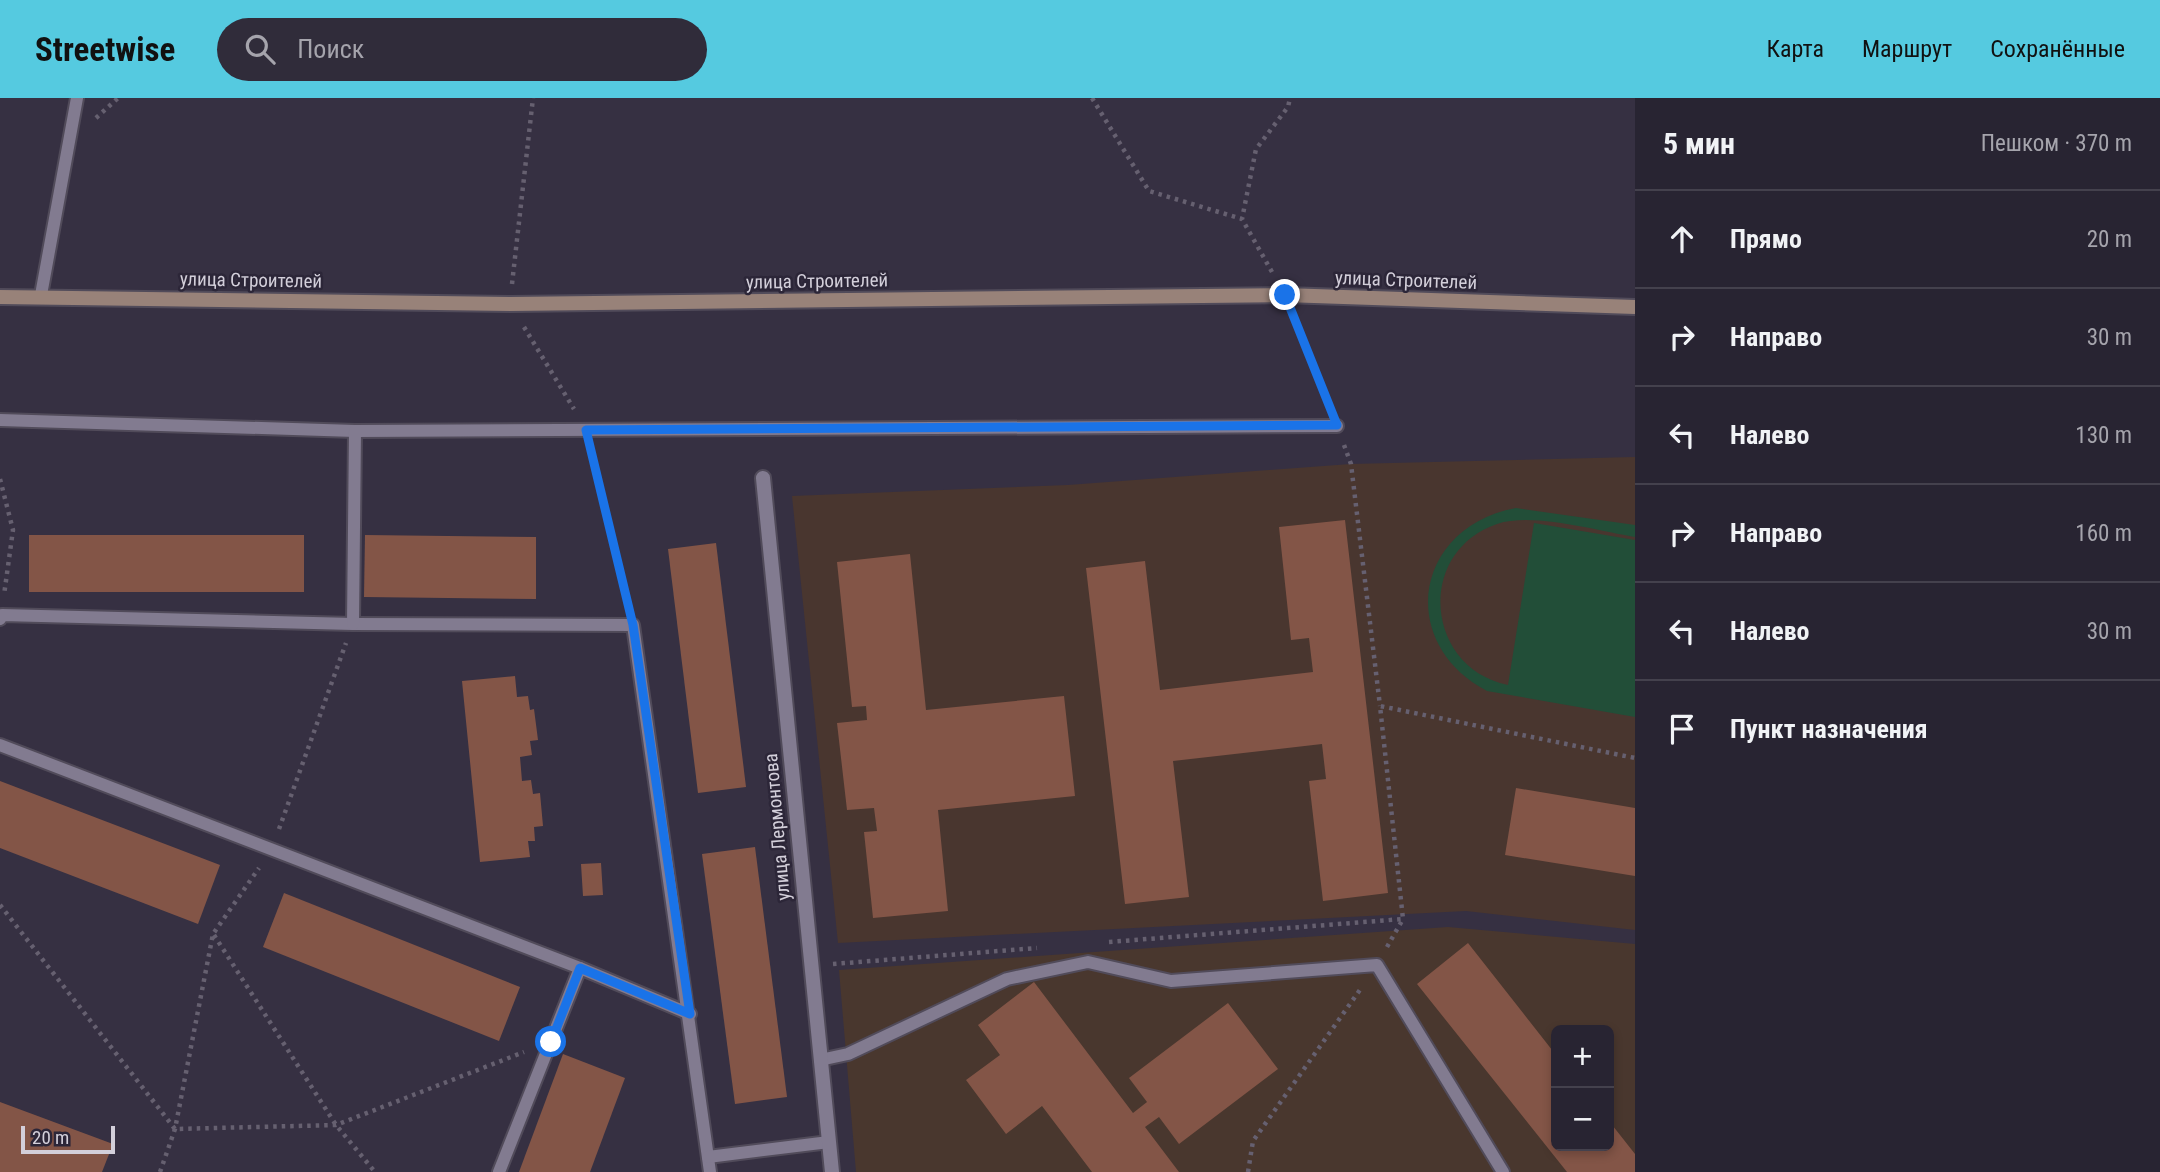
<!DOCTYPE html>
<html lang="ru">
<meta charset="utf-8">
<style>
:root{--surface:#282432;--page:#302c3a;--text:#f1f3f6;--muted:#a5a4ac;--line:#44414d;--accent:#55cae0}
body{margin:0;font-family:"Roboto Condensed",sans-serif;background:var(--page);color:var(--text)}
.controls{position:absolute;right:21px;bottom:21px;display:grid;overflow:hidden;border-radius:10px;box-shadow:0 4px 10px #0003}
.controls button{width:63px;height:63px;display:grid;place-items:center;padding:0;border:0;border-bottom:2px solid var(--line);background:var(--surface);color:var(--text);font:35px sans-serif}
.scale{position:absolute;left:21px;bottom:18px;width:94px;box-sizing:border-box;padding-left:7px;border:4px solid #d3cfda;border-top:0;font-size:19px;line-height:24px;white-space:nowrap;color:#d3cfda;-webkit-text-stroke:5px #2c2638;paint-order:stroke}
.stop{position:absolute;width:21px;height:21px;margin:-16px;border:5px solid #1a73e8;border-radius:50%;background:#fff}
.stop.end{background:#1a73e8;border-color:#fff;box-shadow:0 2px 7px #0008}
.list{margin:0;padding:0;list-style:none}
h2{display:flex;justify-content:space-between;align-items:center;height:91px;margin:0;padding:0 28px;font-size:30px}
h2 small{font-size:23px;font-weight:400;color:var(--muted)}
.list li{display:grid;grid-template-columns:46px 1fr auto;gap:21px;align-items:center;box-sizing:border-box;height:98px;padding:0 28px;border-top:2px solid var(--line)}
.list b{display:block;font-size:26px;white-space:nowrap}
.list em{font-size:23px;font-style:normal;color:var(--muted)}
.icon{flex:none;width:38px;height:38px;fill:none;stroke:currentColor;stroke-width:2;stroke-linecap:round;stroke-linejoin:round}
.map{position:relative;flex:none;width:1635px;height:1074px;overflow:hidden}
header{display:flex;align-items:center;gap:42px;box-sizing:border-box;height:98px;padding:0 35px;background:var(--accent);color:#111}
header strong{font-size:33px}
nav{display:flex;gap:38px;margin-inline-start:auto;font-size:24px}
.search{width:490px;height:63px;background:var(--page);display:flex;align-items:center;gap:18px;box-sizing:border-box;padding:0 24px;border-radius:38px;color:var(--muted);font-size:26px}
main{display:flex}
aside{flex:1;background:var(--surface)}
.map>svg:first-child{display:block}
.education{fill:#49362f}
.medical{fill:#49372e;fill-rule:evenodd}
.green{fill:#224e38}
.building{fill:#835547}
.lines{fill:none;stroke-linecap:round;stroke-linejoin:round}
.service-casing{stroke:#514b5a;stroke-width:16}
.minor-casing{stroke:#514b5a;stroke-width:18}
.secondary-casing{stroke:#514b5a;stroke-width:18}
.path{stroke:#666070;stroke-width:4.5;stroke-dasharray:3.5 5;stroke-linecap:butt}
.service{stroke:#827b90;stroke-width:12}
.minor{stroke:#827b90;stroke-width:14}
.secondary{stroke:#988279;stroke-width:14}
.route{stroke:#1a73e8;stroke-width:9}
.labels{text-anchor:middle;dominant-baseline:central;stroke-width:5;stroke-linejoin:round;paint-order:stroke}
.street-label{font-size:19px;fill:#d3cfda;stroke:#2c2638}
</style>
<header>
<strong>Streetwise</strong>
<div class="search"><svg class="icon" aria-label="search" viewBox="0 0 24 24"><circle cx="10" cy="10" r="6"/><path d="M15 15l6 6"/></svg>Поиск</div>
<nav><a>Карта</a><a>Маршрут</a><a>Сохранённые</a></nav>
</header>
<main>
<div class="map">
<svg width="1635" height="1074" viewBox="0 0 1635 1074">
<rect width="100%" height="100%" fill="#363042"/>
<polygon class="education" points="1635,359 1635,832 1466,813 838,845 792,398 1068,387 1351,366"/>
<path class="medical" d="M1448,829L1635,846V1074H856L839,872ZM1556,932H1609V1048H1556Z"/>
<path class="green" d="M1516,410L1635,427V439C1597,433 1533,414 1497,426C1415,454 1425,570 1508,587L1534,425L1635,442V619L1487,593C1396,545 1414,429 1516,410Z"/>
<g class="building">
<polygon points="1345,422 1388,795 1323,803 1309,683 1326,681 1322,646 1173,663 1189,799 1125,806 1086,470 1145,463 1160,592 1313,574 1309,540 1291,542 1279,429"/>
<rect x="29" y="437" width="275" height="57"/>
<polygon points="365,437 536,439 536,501 364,499"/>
<polygon points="716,445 746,689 698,695 668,451"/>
<polygon points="910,456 926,612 1064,598 1075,698 938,712 948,813 873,820 864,734 877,733 874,710 847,712 837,625 867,622 866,608 852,609 837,464"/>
<polygon points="515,578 517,599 528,598 530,612 534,611 538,642 530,643 532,657 520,659 522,683 531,682 533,696 540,695 543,728 534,729 535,743 528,743 530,759 480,764 462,583"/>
<polygon points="0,683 220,767 198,826 0,750"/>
<polygon points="1516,690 1635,710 1635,778 1505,757"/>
<polygon points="755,749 787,999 735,1006 702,756"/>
<polygon points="601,765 603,797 583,798 581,766"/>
<polygon points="284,795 520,889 499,943 263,849"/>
<polygon points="1468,845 1556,957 1556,1048 1609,1048 1609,1023 1635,1056 1635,1074 1567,1074 1417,886"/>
<polygon points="1034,884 1133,1015 1147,1004 1129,980 1228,905 1278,971 1179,1046 1159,1019 1145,1029 1179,1074 1092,1074 1042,1008 1006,1036 966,982 1000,957 978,927"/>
<polygon points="563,956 625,980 590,1074 519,1074"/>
<polygon points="0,1004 113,1046 102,1074 0,1074"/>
</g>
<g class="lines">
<defs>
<g id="service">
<polyline points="41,197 77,0"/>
<polyline points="0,322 355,333"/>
<polyline points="0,521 2,517 353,526 633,527 710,1074"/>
<polyline points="353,526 355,333 1337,328"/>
<polyline points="0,647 580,870 499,1074"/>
<polyline points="580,870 690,916"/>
<polyline points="820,962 848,956 1007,881 1088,864 1171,883 1377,867 1503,1074"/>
<polyline points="708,1059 829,1044"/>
</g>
<polyline id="minor" points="763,380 832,1074"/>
<polyline id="secondary" points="0,199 510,206 1285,197 1635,209"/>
</defs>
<use href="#service" class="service-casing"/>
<use href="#minor" class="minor-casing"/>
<use href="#secondary" class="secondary-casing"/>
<g class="path">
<polyline points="1092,0 1149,93 1242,121"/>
<polyline points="96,20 118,0"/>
<polyline points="1272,174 1242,121 1256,51 1288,9 1290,0"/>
<polyline points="512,186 533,0"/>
<polyline points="1295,220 1329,306"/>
<polyline points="524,229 574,311"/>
<polyline points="1344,347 1351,366 1380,608"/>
<polyline points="591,351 628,506"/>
<polyline points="0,381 13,432 4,497"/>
<polyline points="279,731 346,545"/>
<polyline points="0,807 175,1031 336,1027 524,954"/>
<polyline points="214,837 336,1027 375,1074"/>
<polyline points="1109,844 1403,821 1380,608 1635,660"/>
<polyline points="1387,849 1403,821"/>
<polyline points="833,866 1037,850"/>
<polyline points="160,1074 175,1031 213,836 259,770"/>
<polyline points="1248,1074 1253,1043 1362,889"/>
</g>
<use href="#service" class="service"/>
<use href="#minor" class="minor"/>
<use href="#secondary" class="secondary"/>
</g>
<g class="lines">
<polyline class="route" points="551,944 580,870 690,916 633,527 586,332 1337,327 1285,197"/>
</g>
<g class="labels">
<g class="street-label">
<text transform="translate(251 182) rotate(1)">улица Строителей</text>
<text transform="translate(1406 182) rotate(2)">улица Строителей</text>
<text transform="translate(817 183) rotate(-1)">улица Строителей</text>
<text transform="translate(777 729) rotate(-95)">улица Лермонтова</text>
</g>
</g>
</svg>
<div class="controls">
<button>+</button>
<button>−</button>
</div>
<div class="scale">20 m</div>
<div class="stop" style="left:551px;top:944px"></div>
<div class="stop end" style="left:1285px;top:197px"></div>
</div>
<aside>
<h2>5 мин<small>Пешком · 370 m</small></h2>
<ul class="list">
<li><svg class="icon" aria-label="ahead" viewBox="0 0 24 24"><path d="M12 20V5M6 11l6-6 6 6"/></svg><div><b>Прямо</b></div><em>20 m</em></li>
<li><svg class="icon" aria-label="right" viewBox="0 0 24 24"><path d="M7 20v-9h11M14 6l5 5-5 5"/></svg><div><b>Направо</b></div><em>30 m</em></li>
<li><svg class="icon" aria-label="left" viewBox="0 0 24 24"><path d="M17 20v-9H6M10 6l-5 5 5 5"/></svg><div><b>Налево</b></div><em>130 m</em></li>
<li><svg class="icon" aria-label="right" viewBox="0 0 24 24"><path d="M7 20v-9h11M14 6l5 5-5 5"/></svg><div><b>Направо</b></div><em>160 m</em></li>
<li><svg class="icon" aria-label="left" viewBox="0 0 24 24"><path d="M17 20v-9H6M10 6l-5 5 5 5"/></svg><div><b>Налево</b></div><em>30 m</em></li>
<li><svg class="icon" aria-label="arrive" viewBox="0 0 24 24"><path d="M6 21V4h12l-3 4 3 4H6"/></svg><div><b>Пункт назначения</b></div></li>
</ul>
</aside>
</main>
